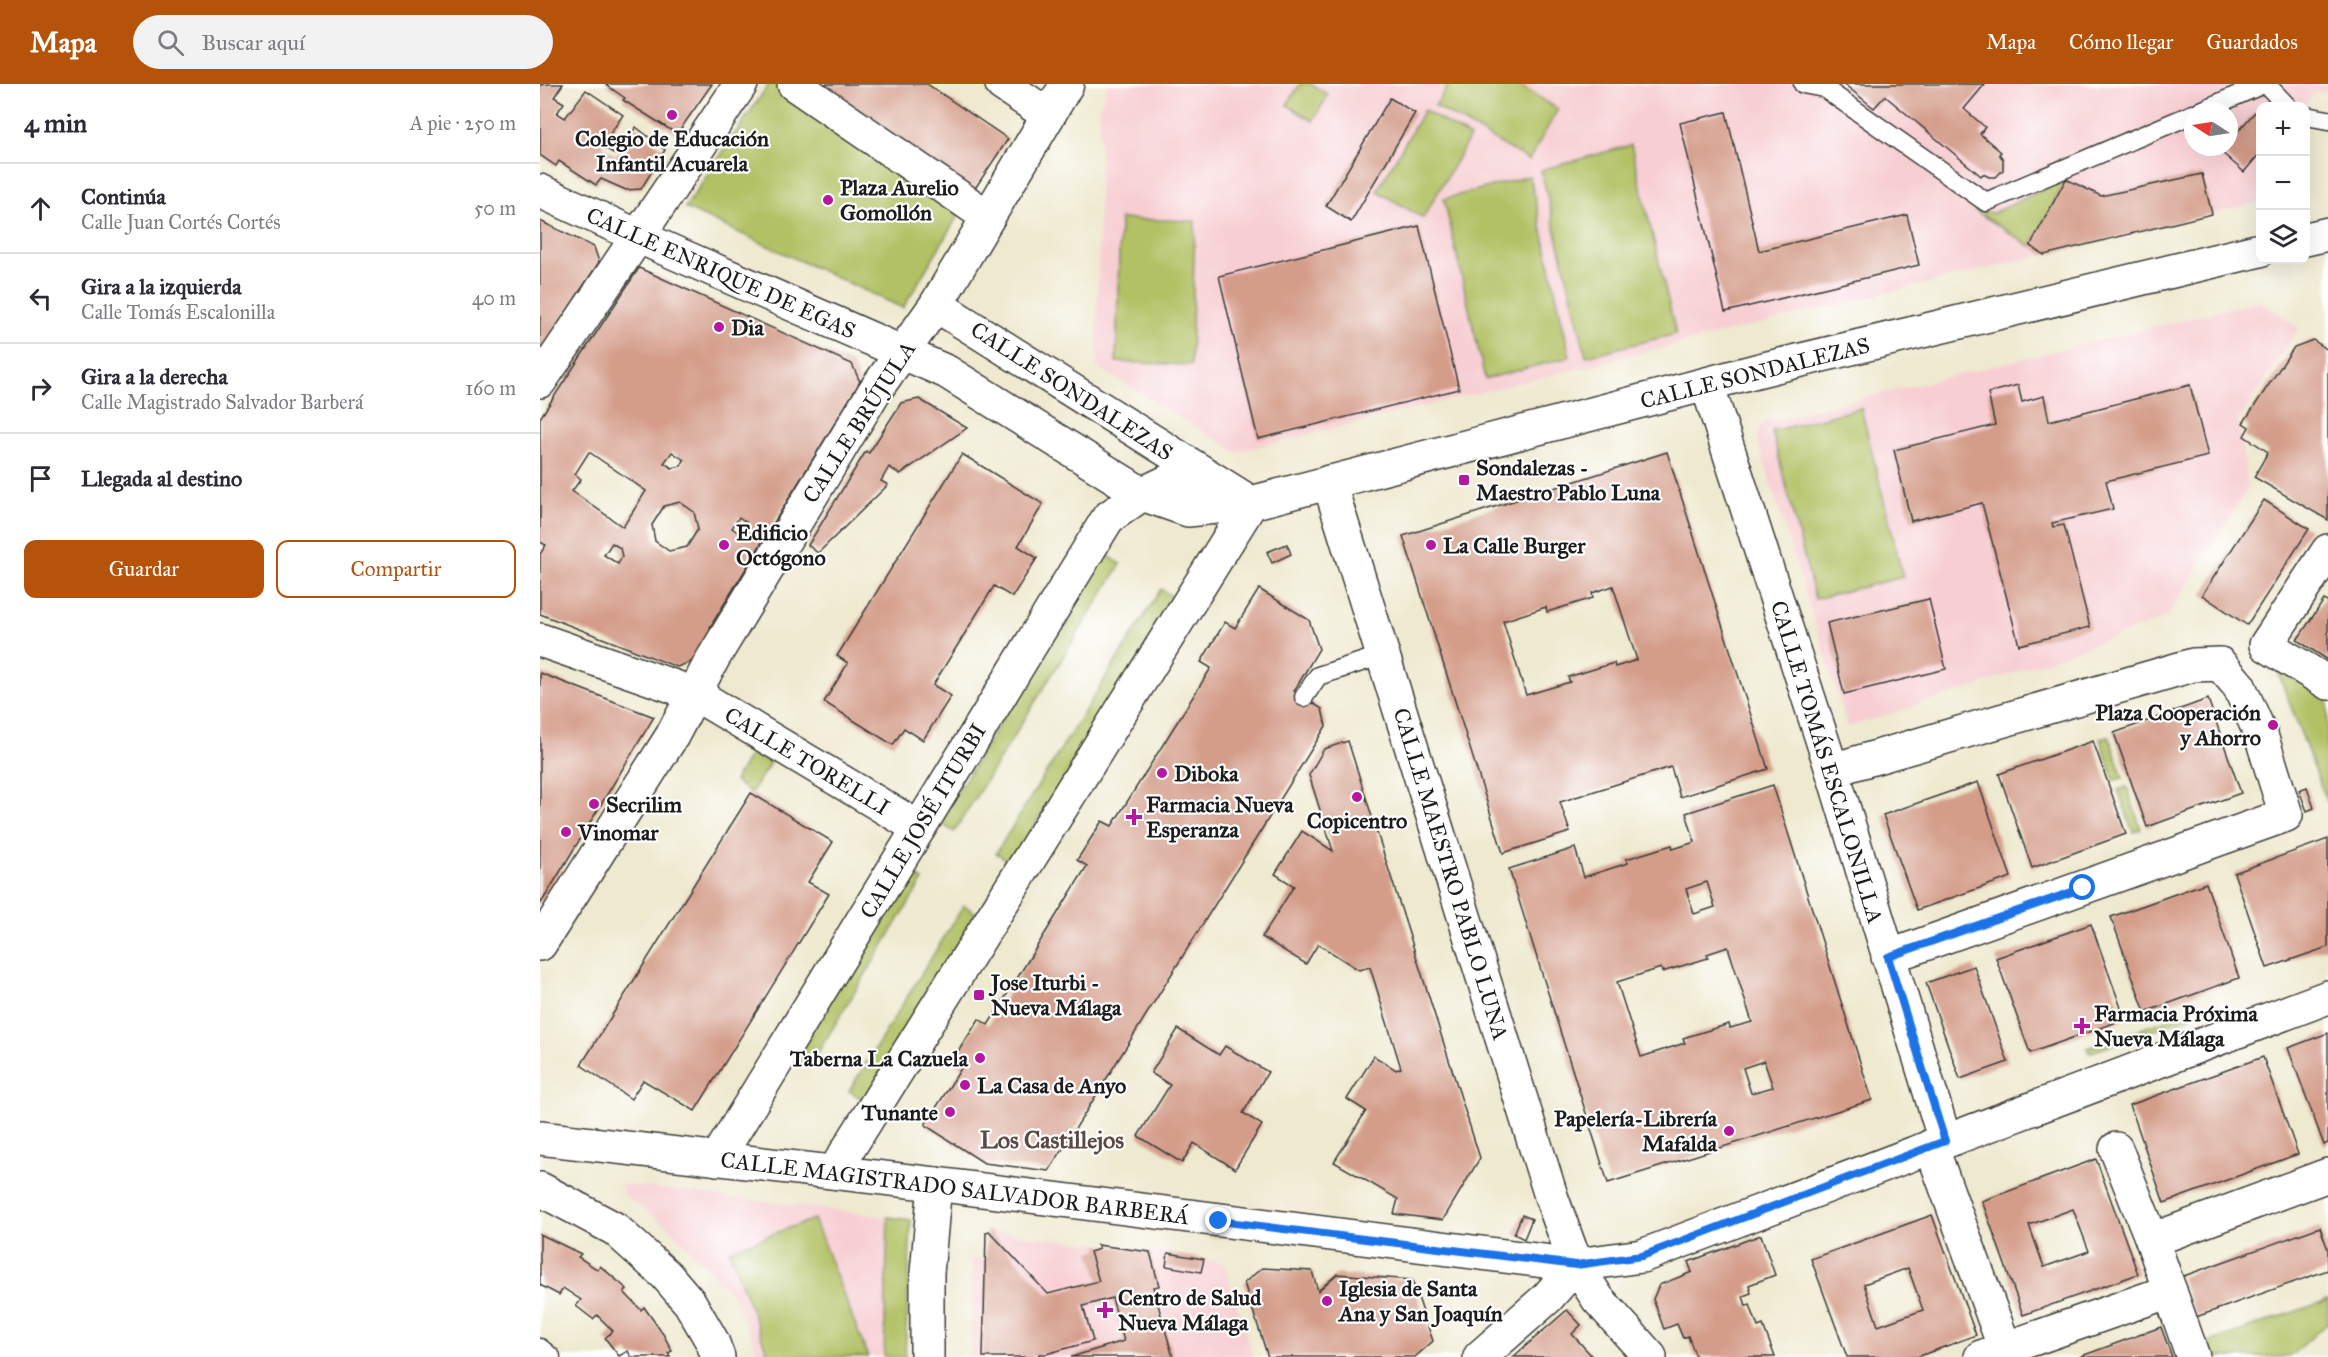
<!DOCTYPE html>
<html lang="es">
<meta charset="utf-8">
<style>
:root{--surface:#fff;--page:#f2f2f3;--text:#2b2b33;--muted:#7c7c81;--line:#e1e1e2;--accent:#b45309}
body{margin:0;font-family:"IM FELL Great Primer",serif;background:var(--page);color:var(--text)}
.controls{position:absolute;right:18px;top:18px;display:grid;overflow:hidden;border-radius:12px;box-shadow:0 6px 24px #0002}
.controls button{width:54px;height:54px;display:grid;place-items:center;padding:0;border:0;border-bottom:2px solid var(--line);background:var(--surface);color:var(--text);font:30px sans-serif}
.compass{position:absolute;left:1644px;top:18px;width:54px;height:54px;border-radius:50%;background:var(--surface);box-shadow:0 6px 24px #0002;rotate:282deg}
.stop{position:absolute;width:18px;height:18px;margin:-14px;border:4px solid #1a73e8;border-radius:50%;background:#fff}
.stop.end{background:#1a73e8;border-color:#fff;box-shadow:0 2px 6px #0008}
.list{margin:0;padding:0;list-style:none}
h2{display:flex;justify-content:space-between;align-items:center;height:78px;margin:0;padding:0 24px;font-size:26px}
h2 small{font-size:20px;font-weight:400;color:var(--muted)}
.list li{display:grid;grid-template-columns:39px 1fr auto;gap:18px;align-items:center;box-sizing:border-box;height:90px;padding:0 24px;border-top:2px solid var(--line)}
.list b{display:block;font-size:22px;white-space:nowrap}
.list p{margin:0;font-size:20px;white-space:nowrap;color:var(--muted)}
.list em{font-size:20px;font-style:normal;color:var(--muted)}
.actions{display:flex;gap:12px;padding:18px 24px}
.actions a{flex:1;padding:14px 0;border:2px solid var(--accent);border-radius:12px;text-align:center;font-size:21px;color:var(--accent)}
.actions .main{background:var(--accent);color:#fff}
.icon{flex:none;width:33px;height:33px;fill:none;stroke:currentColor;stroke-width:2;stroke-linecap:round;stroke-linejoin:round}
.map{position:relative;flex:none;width:1788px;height:1273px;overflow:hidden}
header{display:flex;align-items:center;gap:36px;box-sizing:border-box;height:84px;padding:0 30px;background:var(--accent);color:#fff}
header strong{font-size:28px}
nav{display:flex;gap:33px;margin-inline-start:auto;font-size:21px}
.search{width:420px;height:54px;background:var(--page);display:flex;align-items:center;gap:15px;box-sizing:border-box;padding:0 21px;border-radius:33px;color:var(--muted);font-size:22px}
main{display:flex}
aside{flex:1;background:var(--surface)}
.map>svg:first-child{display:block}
.built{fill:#f7cfd3;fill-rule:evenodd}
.green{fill:#b1c164;stroke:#666e40;stroke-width:1.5}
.building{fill:#d49d8a;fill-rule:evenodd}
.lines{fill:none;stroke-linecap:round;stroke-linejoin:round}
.lane-casing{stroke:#3c3b37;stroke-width:21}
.street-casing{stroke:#3c3b37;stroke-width:36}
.secondary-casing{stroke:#3c3b37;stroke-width:36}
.lane{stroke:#fff;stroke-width:18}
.street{stroke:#fff;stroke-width:33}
.secondary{stroke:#fff;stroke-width:33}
.route{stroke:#1a73e8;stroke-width:8}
.poi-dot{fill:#b5179e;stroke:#fff;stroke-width:2}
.labels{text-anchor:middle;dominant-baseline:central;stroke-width:4.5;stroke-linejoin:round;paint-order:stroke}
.poi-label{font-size:22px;font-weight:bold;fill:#1c1c1c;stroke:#fff;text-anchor:start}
.street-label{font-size:22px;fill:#1c1c1c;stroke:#fff}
.neighbourhood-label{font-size:24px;font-weight:bold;fill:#5c4942;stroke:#fff}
</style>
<header>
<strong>Mapa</strong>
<div class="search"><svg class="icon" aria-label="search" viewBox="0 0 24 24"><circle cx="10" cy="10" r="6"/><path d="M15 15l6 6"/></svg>Buscar aquí</div>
<nav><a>Mapa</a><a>Cómo llegar</a><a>Guardados</a></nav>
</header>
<main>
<aside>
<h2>4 min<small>A pie · 250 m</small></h2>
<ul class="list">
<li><svg class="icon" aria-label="ahead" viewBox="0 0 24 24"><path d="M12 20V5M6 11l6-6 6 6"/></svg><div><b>Continúa</b><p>Calle Juan Cortés Cortés</p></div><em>50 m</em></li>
<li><svg class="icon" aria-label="left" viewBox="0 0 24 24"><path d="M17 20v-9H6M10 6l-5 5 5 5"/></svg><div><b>Gira a la izquierda</b><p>Calle Tomás Escalonilla</p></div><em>40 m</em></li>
<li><svg class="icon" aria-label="right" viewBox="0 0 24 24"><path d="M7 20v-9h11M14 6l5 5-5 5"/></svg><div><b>Gira a la derecha</b><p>Calle Magistrado Salvador Barberá</p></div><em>160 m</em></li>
<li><svg class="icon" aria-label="arrive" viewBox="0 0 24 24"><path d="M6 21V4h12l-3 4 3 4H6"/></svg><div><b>Llegada al destino</b></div></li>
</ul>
<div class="actions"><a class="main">Guardar</a><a>Compartir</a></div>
</aside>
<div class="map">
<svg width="1788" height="1273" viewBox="0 0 1788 1273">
<rect width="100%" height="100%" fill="#fff"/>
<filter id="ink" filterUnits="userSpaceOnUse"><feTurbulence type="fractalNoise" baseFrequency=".0167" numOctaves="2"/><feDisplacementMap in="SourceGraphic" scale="12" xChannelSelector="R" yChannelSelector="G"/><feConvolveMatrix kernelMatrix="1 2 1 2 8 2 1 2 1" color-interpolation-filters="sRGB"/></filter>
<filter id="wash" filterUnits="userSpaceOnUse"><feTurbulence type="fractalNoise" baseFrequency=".008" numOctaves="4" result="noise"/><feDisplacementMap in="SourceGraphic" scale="24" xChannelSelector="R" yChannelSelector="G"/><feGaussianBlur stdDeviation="1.35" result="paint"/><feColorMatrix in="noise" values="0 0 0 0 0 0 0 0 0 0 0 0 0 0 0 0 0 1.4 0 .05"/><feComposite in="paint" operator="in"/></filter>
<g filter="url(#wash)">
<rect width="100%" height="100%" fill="#eee9cf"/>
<g class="built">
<path d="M567,0H1788V7L1776,9L1763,22H1720V118L696,368L557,283L560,24ZM1653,27H1689V63H1653Z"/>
<polygon points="1720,217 1759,244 1698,337 1708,402 1704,411 1626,534 1434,603 1308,643 1217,356 1220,343 1225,338"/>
<polygon points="81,1100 348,1133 344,1273 220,1273 193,1212 131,1145 85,1112"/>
<polygon points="449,1147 628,1169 684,1179 713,1273 431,1273 432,1175 446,1176"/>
</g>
<g class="green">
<polygon points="229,0 238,0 422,125 363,224 145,124"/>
<polygon points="760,0 771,0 788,11 773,37 747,21"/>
<polygon points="909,0 977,0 1018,25 989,76 895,22"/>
<polygon points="884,26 930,53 883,134 837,107"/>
<polygon points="1091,61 1136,250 1046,272 1001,86"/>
<polygon points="990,92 1030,273 945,295 904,115"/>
<polygon points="1526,95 1490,162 1434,126 1453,129"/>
<polygon points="580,135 655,137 651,281 576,278"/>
<polygon points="1321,324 1363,493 1275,515 1232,347"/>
<polygon points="565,470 581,480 414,748 399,738"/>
<polygon points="621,505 636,515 471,779 456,769"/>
<polygon points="1739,584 1788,614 1787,718 1739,591"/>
<polygon points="1569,652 1583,694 1574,696 1560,654"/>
<polygon points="216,670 230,679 211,709 194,697 209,672"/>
<polygon points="1587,703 1601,745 1593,748 1578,706"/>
<polygon points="369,787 383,796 269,983 254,973"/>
<polygon points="424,821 439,831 324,1016 309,1007"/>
<polygon points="1649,928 1651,933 1549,969 1547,964"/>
<polygon points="348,1133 371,1136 365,1273 344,1273"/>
<polygon points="274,1135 328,1273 229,1273 189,1166"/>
<polygon points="1788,1216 1788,1239 1749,1273 1671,1273 1666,1259"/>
</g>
<g id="blocks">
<g class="building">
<polygon points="7,0 23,0 14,13 24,19 17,29 25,34 46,6 83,31 62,62 76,71 96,43 125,66 101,105 86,106 61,95 56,101 19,77 16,82 0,71 0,1"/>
<polygon points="65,0 172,0 137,50 83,16 85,14"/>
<polygon points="272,0 387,0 468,55 432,109"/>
<polygon points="1304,0 1445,0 1424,25 1445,43 1440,50 1461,68 1459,70 1463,75 1463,86 1456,93 1449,93 1443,90 1441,92 1345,12 1334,24"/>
<polygon points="850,14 875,29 811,138 786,122"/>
<polygon points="1186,28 1219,167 1367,131 1379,181 1185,228 1140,39"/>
<polygon points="1715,28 1720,33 1720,69 1704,88 1680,67 1683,63 1689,63 1689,57"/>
<polygon points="1662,90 1672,130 1504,171 1490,162 1526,95 1561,112"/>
<polygon points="0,137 54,163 59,178 0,268"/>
<polygon points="879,142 919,305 718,355 679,192"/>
<path d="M99,184L312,280L320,298L170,543L175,547L156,576L137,583L0,530V470L6,461L0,458V334ZM49,368L106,407L83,443L32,407L41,395L35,390ZM132,368L144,376L141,382L132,384L124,379ZM140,418L154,428L158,445L147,463L129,467L115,457L112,441L124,422ZM199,433L207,439L200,450L192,444ZM72,459L80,464L82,473L78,480L64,471Z"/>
<polygon points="1773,256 1788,266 1788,436 1714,393 1728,368 1704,352 1709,343 1703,339 1754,263"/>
<polygon points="1478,301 1482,318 1504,312 1509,337 1650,301 1668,372 1566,397 1573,425 1512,439 1513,443 1524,441 1550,543 1479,561 1442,419 1371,437 1354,366 1455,341 1448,309"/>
<polygon points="379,315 427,344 360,390 349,383 341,397 348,401 278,469 268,461 326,367 329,369 361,319"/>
<path d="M1127,368L1228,685L1140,713L1131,683L1020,718L1030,748L963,769L863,452ZM1073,502L1097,576L1075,583L1074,579L1028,593L1030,598L986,611L963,537L1006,523L1007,528L1053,514L1052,509Z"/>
<polygon points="422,370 503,420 478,462 497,474 472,513 454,502 393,601 411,612 383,656 364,644 353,661 284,618 308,579 297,572"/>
<polygon points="1724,416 1769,445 1707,541 1662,511"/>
<polygon points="747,460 751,470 732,479 727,468"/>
<polygon points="719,505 769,536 779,565 754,607 782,625 786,642 509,1087 444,1079 385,1041 422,983 412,977 439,935 448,941 547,782 537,776 553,751 562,737 572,742 671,584 661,578 685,538 695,544"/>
<polygon points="1389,515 1406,585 1304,610 1287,539"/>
<polygon points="1784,516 1788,518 1788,576 1757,556"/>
<polygon points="0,589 114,633 0,821"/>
<polygon points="1668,615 1701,709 1607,743 1574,649"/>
<polygon points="808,657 940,1074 903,1136 854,1130 858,1115 794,1078 826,1027 807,1015 834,972 856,986 861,984 830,883 819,886 778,860 766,880 722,853 754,802 735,790 762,747 793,767 769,691 784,665"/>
<polygon points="1553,657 1586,750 1492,784 1459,690"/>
<polygon points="1438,698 1471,793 1377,826 1343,731"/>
<path d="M1233,701L1332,1016L1068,1099L969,785L1035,764L1044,793L1088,779L1086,775L1132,761L1133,765L1155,758L1146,729ZM1167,798L1175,823L1154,830L1146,805ZM1188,863L1212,938L1190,944L1189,940L1143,954L1145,959L1101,973L1077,898L1121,884L1122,888L1168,874L1167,870ZM1224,977L1233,1003L1211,1009L1203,984Z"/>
<polygon points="1767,703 1774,724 1767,727 1759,706"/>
<polygon points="211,709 293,758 268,798 289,810 155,1027 103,996 91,1015 41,981"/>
<polygon points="1788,755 1788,863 1727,884 1694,789"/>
<polygon points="1666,799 1699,894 1605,928 1571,833"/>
<polygon points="1551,840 1585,935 1490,969 1456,874"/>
<polygon points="1434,882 1468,978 1420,995 1386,899"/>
<polygon points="638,945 679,971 685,962 728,988 703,1029 722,1041 695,1085 654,1059 642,1079 598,1052 630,1001 611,989"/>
<polygon points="1788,949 1788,1059 1784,1061 1748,964"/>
<polygon points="1723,973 1758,1070 1624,1119 1590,1021"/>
<path d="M1556,1075L1598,1190L1483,1231L1442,1117ZM1533,1125L1549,1167L1504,1183L1489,1141Z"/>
<polygon points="982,1131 992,1135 984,1155 974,1150"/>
<path d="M1392,1131L1436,1251L1377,1273H1307L1271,1175ZM1368,1184L1383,1226L1338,1242L1324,1200Z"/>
<polygon points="1780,1143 1788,1166 1788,1186 1656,1233 1641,1193"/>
<polygon points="449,1147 508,1210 559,1197 550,1168 559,1165 557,1161 610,1168 619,1202 613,1203 633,1273 531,1273 584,1257 572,1214 543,1222 553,1257 506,1270 499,1270 499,1273 443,1273 446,1148"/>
<polygon points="0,1150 41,1170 38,1173 58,1186 60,1182 87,1205 84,1208 101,1226 104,1223 123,1250 132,1267 128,1269 130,1273 91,1273 88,1267 79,1272 65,1254 73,1247 57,1231 53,1235 36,1222 41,1216 23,1204 19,1211 0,1201"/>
<polygon points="1221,1151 1235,1191 1209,1201 1211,1209 1203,1212 1206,1222 1210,1221 1218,1243 1223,1241 1235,1273 1156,1273 1148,1252 1143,1254 1137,1240 1124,1245 1113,1215 1119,1201 1152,1188 1148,1178"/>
<polygon points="628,1169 664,1175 661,1188 626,1182"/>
<polygon points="722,1184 772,1187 778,1207 797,1190 872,1196 893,1257 875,1273 728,1273 704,1199"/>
<polygon points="1027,1226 1041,1241 1032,1250 1051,1271 1049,1273 973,1273"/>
<polygon points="1621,1243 1632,1273 1539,1273"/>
</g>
</g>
</g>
<g filter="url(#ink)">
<use href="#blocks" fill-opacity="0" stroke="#3c3b37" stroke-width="1.5"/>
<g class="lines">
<defs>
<g id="lane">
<polyline points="1263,0 1284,4 1446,118 1653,30"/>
<polyline points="1726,0 1747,22"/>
<polyline points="1661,27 1723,0"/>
<polyline points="1766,32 1788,36"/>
<polyline points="764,613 778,592 843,571"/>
<polyline points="0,1264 11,1273"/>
</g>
<g id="street">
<polyline points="254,0 448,133"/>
<polyline points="462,0 508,31"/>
<polyline points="0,297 201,0"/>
<polyline points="1167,300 1292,686 1405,1057"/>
<polyline points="789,398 1011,1112 1036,1181 1058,1215 1110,1273"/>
<polyline points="1788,467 1726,561 1788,599"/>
<polyline points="0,556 155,610 379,744"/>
<polyline points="1292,686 1653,581 1680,580 1699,602 1721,651 1746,731 1348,873"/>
<polyline points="0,860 132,652 172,576 334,308 396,221 527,0"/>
<polyline points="0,1054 395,1100 1036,1181 1102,1172 1788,913"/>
<polyline points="1391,1062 1468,1273"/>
<polyline points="1576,1065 1612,1156 1653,1273"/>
<polyline points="177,1075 568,434 602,410 629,397 668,393"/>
<polyline points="294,1088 711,419 396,221"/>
<polyline points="0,1105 75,1145 126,1191 150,1219 172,1257 178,1273"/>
<polyline points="1612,1156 1788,1091"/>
<polyline points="387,1273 387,1189 395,1100"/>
<polyline points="940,1273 1007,1214 1036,1181"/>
<polyline points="1441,1273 1630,1207"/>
</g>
<g id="secondary">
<polyline points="0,107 126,165 407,288 602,410 648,426 711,419 1220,286 1720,166"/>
<polyline points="1766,155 1788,150"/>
</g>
</defs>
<use href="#lane" class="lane-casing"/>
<use href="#street" class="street-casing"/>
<use href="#secondary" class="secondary-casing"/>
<use href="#lane" class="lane"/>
<use href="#street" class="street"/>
<use href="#secondary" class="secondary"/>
</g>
</g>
<g class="lines" filter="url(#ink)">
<polyline class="route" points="679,1137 1036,1181 1102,1172 1405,1057 1348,873 1543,804"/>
</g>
<g class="poi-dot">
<circle cx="132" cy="31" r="6"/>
<circle cx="288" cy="116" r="6"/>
<circle cx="179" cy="243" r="6"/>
<rect x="918" y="390" width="12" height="12" rx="3"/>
<circle cx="184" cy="461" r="6"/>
<circle cx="891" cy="461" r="6"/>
<circle cx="1733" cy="641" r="6"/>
<circle cx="622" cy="689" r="6"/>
<circle cx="817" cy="713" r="6"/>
<circle cx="54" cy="720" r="6"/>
<path d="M591 724h6v6h6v6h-6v6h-6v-6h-6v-6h6z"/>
<circle cx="26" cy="748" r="6"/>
<rect x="433" y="905" width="12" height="12" rx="3"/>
<path d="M1539 933h6v6h6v6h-6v6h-6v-6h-6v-6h6z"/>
<circle cx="440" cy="974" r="6"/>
<circle cx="425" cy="1001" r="6"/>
<circle cx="410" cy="1028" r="6"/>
<circle cx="1189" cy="1047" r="6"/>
<circle cx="787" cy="1217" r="6"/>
<path d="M562 1217h6v6h6v6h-6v6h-6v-6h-6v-6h6z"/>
</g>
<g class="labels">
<g class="poi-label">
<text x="132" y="54" text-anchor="middle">Colegio de Educación<tspan x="132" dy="25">Infantil Acuarela</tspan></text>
<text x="300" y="103">Plaza Aurelio<tspan x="300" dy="25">Gomollón</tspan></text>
<text x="191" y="243">Dia</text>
<text x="936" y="383">Sondalezas -<tspan x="936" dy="25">Maestro Pablo Luna</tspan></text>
<text x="196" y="448">Edificio<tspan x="196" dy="25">Octógono</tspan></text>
<text x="903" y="461">La Calle Burger</text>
<text x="1721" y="628" text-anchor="end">Plaza Cooperación<tspan x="1721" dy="25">y Ahorro</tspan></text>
<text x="634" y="689">Diboka</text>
<text x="66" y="720">Secrilim</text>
<text x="606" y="720">Farmacia Nueva<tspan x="606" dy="25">Esperanza</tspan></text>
<text x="817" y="736" text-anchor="middle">Copicentro</text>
<text x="38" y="748">Vinomar</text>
<text x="451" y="898">Jose Iturbi -<tspan x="451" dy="25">Nueva Málaga</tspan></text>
<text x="1554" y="929">Farmacia Próxima<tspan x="1554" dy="25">Nueva Málaga</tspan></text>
<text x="428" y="974" text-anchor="end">Taberna La Cazuela</text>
<text x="437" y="1001">La Casa de Anyo</text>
<text x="398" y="1028" text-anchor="end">Tunante</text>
<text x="1177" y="1034" text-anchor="end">Papelería-Librería<tspan x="1177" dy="25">Mafalda</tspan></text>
<text x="799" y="1204">Iglesia de Santa<tspan x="799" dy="25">Ana y San Joaquín</tspan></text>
<text x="578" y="1213">Centro de Salud<tspan x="578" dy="25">Nueva Málaga</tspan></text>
</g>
<g class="street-label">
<text transform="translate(181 189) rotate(24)">CALLE ENRIQUE DE EGAS</text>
<text transform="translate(1215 289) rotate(-14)">CALLE SONDALEZAS</text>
<text transform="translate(532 307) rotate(33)">CALLE SONDALEZAS</text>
<text transform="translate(319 338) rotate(-57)">CALLE BRÚJULA</text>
<text transform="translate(267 677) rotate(31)">CALLE TORELLI</text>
<text transform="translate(1287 678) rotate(73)">CALLE TOMÁS ESCALONILLA</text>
<text transform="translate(383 737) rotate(-59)">CALLE JOSÉ ITURBI</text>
<text transform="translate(911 790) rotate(73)">CALLE MAESTRO PABLO LUNA</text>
<text transform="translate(415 1104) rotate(7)">CALLE MAGISTRADO SALVADOR BARBERÁ</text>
</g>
<g class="neighbourhood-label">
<text x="512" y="1056">Los Castillejos</text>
</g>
</g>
</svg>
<div class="controls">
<button>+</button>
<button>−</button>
<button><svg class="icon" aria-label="layers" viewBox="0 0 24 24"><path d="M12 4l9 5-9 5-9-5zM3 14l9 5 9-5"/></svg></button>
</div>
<svg class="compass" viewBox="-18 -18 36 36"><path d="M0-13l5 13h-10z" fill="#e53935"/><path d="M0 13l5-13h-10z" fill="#7c7c81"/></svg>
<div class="stop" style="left:1543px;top:804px"></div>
<div class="stop end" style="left:679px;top:1137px"></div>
</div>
</main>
